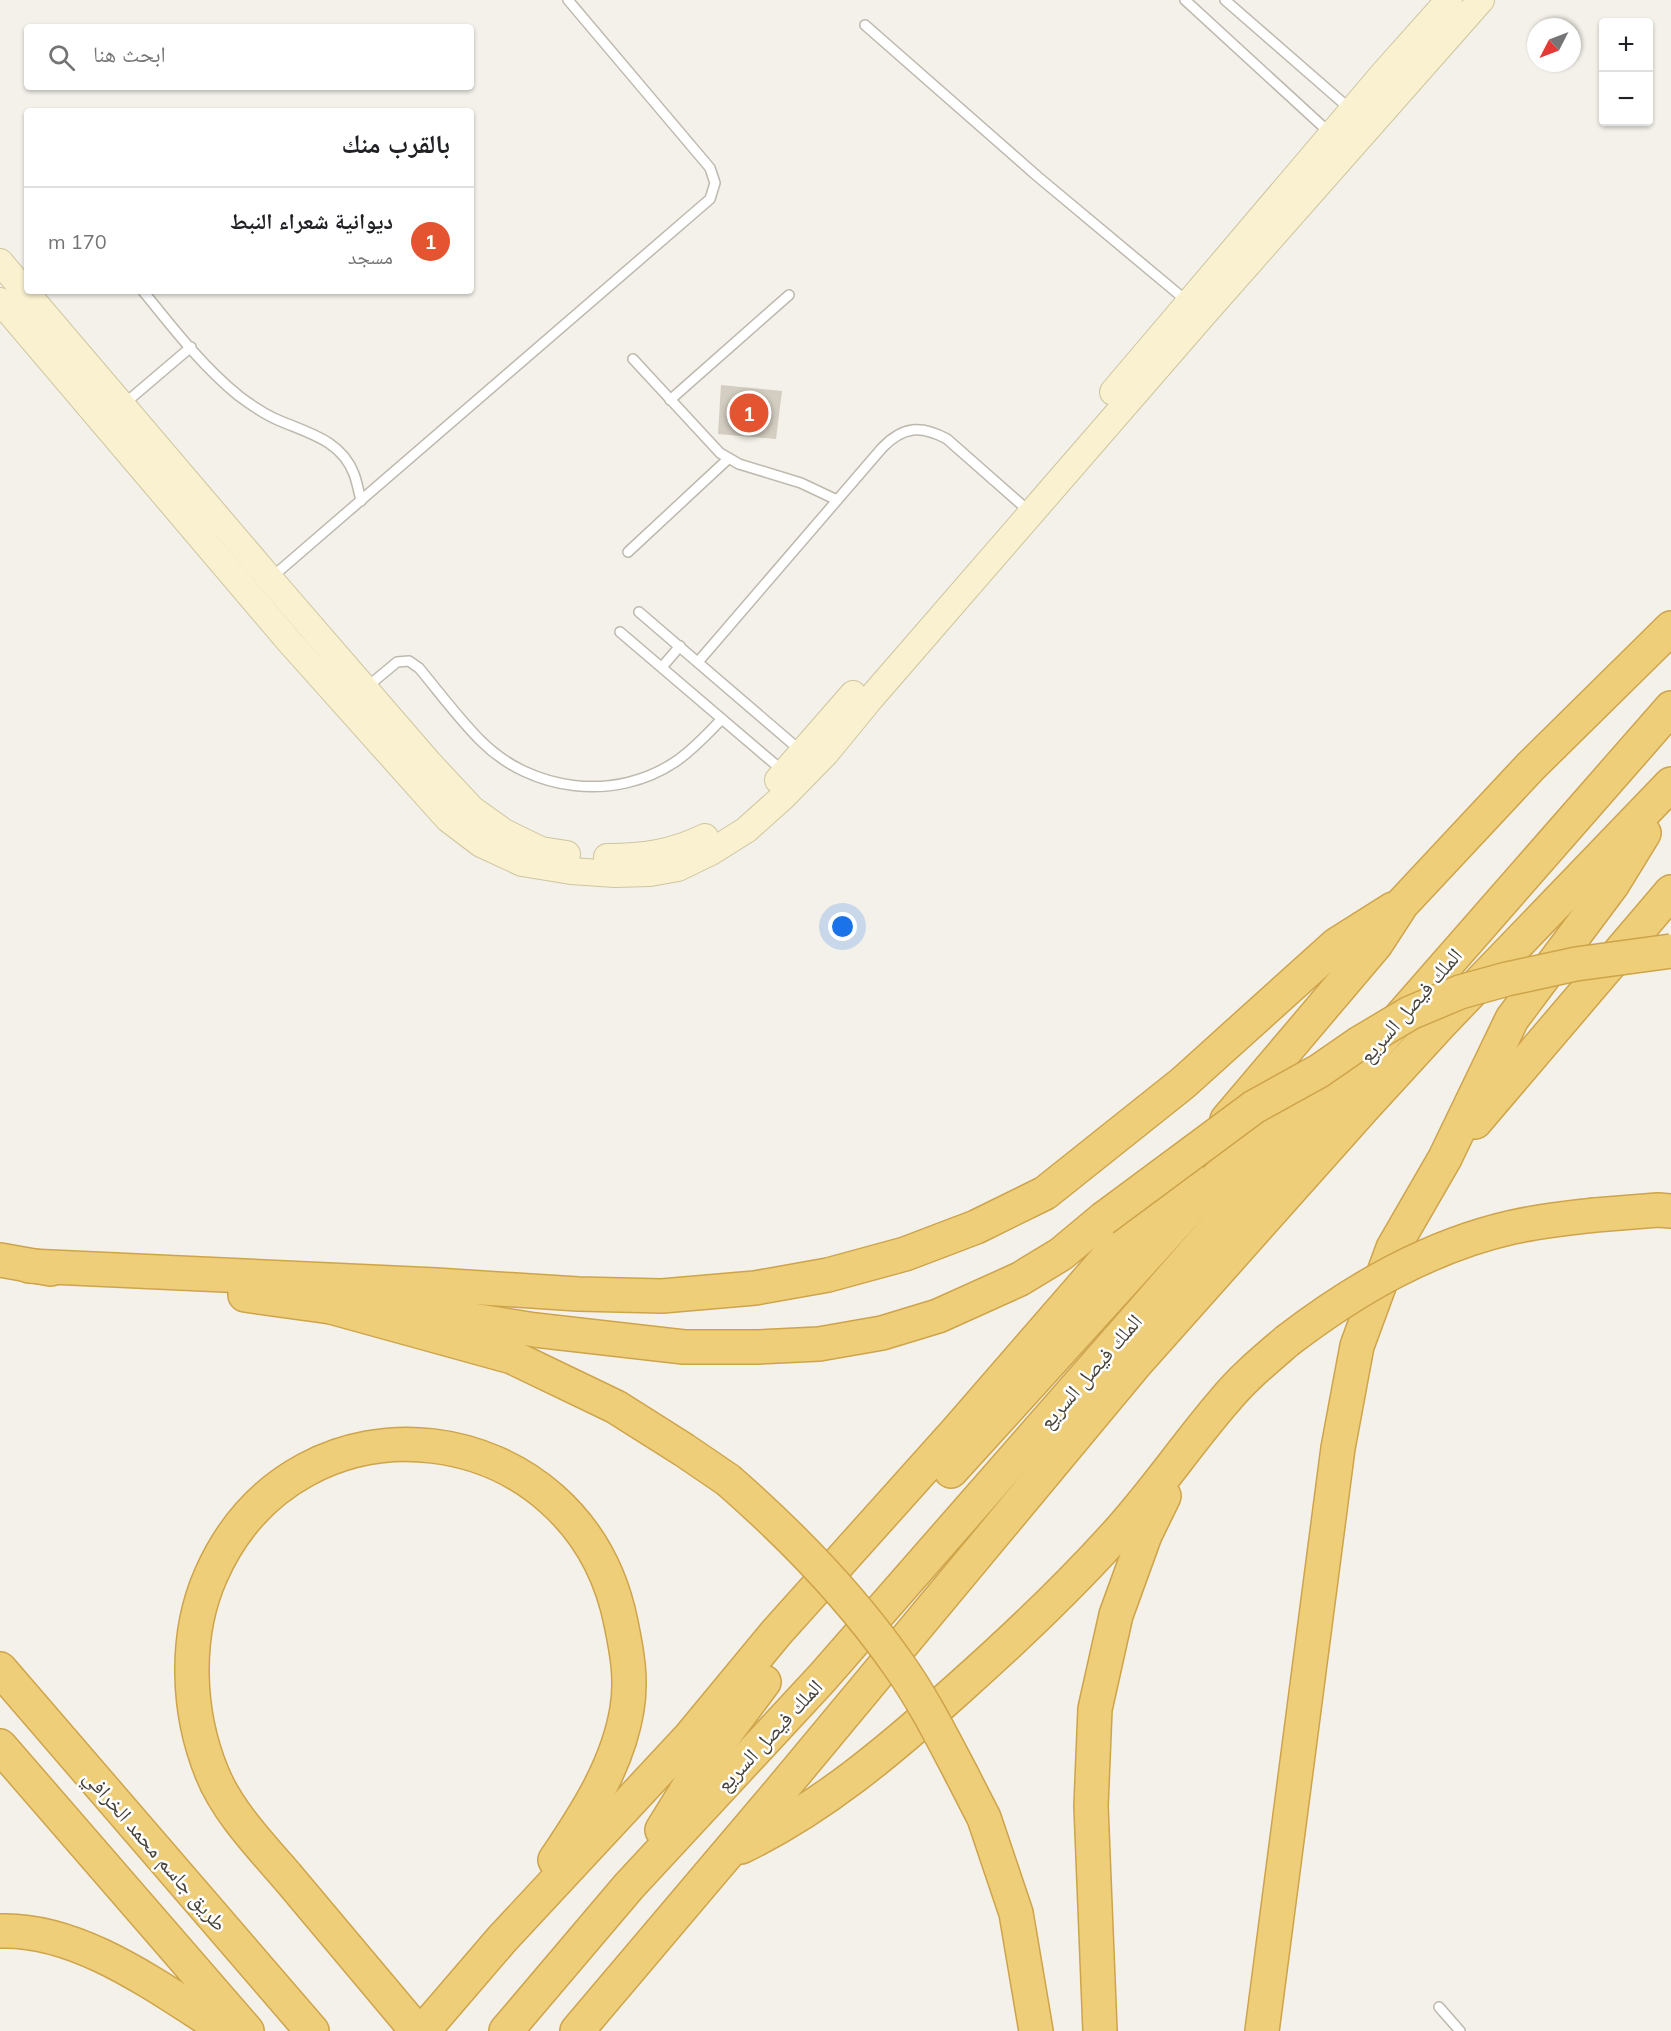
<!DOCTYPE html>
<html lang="ar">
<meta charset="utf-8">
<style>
:root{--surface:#fff;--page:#f2f2f2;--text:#202124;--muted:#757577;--line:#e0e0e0;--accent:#e45431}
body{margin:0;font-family:Mulish,"Noto Naskh Arabic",sans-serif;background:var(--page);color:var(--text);direction:rtl}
.controls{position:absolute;right:18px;top:18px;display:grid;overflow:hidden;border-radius:6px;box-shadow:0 2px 4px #0004}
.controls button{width:54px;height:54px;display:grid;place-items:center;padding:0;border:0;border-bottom:2px solid var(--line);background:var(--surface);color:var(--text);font:30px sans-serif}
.compass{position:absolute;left:1527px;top:18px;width:54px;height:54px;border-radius:50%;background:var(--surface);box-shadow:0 2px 4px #0004;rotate:228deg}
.you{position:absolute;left:843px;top:927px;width:21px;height:21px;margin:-15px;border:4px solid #fff;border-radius:50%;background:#1a73e8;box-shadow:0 0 0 9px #1a73e833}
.badge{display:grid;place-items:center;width:39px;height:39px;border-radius:50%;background:var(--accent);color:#fff;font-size:20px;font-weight:700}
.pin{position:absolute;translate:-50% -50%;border:3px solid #fff;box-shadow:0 2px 6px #0006}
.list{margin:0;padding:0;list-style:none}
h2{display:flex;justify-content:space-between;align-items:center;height:78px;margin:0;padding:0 24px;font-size:26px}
h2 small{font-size:20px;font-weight:400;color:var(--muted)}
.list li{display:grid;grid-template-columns:39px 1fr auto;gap:18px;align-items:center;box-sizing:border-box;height:108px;padding:0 24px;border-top:2px solid var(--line)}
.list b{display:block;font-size:22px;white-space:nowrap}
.list p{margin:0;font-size:20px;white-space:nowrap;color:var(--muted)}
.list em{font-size:20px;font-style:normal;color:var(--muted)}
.icon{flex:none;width:33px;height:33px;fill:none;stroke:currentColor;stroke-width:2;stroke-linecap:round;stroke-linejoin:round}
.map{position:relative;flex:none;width:1671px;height:2031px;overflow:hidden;direction:ltr}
.search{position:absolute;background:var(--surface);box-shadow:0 2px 4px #0004;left:24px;top:24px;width:450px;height:66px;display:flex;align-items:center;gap:15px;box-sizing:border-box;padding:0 21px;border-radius:6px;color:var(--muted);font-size:22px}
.panel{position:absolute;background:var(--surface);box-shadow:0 2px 4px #0004;left:24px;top:108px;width:450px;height:186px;border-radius:6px;direction:rtl}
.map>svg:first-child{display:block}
.building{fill:#d4cdc1}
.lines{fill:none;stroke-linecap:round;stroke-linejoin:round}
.lane-casing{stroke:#beb9ae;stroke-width:12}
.secondary-casing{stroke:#cec59f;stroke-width:28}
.highway-casing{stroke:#cea44a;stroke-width:36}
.lane{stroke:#fff;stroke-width:9}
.secondary{stroke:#f9f1cf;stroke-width:26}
.highway{stroke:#efce7a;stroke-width:33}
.highway-bridge-casing{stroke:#cea44a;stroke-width:36;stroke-linecap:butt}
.highway-bridge{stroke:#efce7a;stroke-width:33}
.labels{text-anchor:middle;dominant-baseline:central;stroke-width:5;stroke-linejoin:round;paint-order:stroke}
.street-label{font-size:21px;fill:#474239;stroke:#fff}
</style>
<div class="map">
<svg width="1671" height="2031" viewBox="0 0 1671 2031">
<rect width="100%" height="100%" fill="#f4f1ea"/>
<polygon class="building" points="721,385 782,391 776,439 718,434"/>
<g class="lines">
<defs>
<g id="lane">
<polyline points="1185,0 1331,134"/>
<polyline points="1225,0 1350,109"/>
<polyline points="865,25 1037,176 1188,302"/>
<path d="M143,291C172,327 203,367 239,396C251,405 264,414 278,420C308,433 341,440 354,474C357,482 359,492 361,501"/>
<polyline points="633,359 720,453 739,464 801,483 837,500"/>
<polyline points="670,400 789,295"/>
<polyline points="124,404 191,347"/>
<polyline points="628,552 728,459"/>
<polyline points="272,577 710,199 715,183 710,168 568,0"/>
<polyline points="639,612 801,751"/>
<polyline points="620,632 783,771"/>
<path d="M698,662L882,448C903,426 921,425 947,439L1030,512"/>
<polyline points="662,667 680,646"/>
<path d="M367,687L397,662L409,661L419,668C439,692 459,719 481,741C532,792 615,802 675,762C693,750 707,734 722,719"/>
<polyline points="1439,2007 1460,2031"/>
</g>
<g id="secondary">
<polyline points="0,262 270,579 429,763 472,809 504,832 541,850 567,854"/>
<polyline points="0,301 288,640 448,819 481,844 522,863 571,871 615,874 650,873 678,868 711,852 746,830 784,796 826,753 871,698 1203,315 1481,0"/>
<polyline points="1113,392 1383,74 1449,0"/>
<polyline points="778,780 853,694"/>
<path d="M607,857C643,857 672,853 705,837"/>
</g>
<g id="highway">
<polyline points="1227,1120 1376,944 1402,904 1531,766 1671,628"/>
<polyline points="1475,1122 1671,892"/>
<polyline points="1595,1215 1658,1210 1671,1211"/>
<polyline points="0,1260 51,1269"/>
<polyline points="29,1266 436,1285 578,1294 662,1296 755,1288 828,1275 905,1254 976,1227 1045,1193 1183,1083 1336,945 1393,909"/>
<polyline points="245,1295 331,1307 512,1357 616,1407 684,1450 728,1480"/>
<polyline points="331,1307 358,1298 453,1317 535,1330 684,1347 758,1347 819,1344 882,1333 938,1316 1020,1279 1061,1254 1103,1219"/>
<polyline points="951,1471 1217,1178 1312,1078"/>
<polyline points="0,1669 312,2031"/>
<polyline points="0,1746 247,2031"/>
<polyline points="962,1775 984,1818 1016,1913 1036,2031"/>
<polyline points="662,1830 702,1765 764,1682"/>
<path d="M741,1847C822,1808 890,1750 957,1690C1011,1642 1064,1592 1113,1538C1153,1495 1186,1445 1225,1400C1243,1378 1265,1360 1287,1341"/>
<path d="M0,1931C81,1928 161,1990 227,2031"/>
<path d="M417,2031C375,1981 333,1931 291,1881C263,1848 228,1813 212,1773C187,1712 184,1636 211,1575C298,1378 579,1412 621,1623C627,1652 632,1679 627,1709C618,1765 586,1814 555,1860"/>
<polyline points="423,2031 502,1939 690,1737 776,1633 957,1431 1187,1166"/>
<polyline points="506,2031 629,1886 822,1678 1671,708"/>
<polyline points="577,2031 776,1796 1136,1363 1364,1107 1440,1024 1671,784"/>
<polyline points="1100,2031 1091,1806 1095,1709 1116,1615 1145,1535 1164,1496"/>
<polyline points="1262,2031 1338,1448 1357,1346 1393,1248 1445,1158 1512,1019 1612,885 1644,833"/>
</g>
</defs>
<use href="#lane" class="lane-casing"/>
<use href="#secondary" class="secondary-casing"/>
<use href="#highway" class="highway-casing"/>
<use href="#lane" class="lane"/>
<use href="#secondary" class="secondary"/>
<use href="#highway" class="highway"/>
<defs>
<g id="highway-bridge">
<polyline points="1103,1219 1254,1107 1319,1071 1358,1044 1410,1013 1460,992 1507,979 1576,964 1671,951"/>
<path d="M1287,1341C1355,1289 1429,1246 1513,1227C1540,1221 1567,1218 1595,1215"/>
<path d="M728,1480C791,1535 849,1594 898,1664C923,1699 942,1737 962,1775"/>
</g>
</defs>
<use href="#highway-bridge" class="highway-bridge-casing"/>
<use href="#highway-bridge" class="highway-bridge"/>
</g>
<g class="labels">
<g class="street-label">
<text transform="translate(1410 1005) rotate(-49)">الملك فيصل السريع</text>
<text transform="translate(1090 1371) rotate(-49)">الملك فيصل السريع</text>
<text transform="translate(769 1735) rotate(-47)">الملك فيصل السريع</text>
<text transform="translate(156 1850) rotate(49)">طريق جاسم محمد الخرافي</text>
</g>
</g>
</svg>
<div class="controls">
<button>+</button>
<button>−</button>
</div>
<svg class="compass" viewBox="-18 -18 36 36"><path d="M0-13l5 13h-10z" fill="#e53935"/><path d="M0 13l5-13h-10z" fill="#757577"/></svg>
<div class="you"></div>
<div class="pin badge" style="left:749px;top:413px">1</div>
<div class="search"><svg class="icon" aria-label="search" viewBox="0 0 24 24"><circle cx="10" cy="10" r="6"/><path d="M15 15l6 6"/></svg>ابحث هنا</div>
<section class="panel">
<h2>بالقرب منك<small></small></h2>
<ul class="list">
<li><span class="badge">1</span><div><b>ديوانية شعراء النبط</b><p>مسجد</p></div><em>170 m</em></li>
</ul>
</section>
</div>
